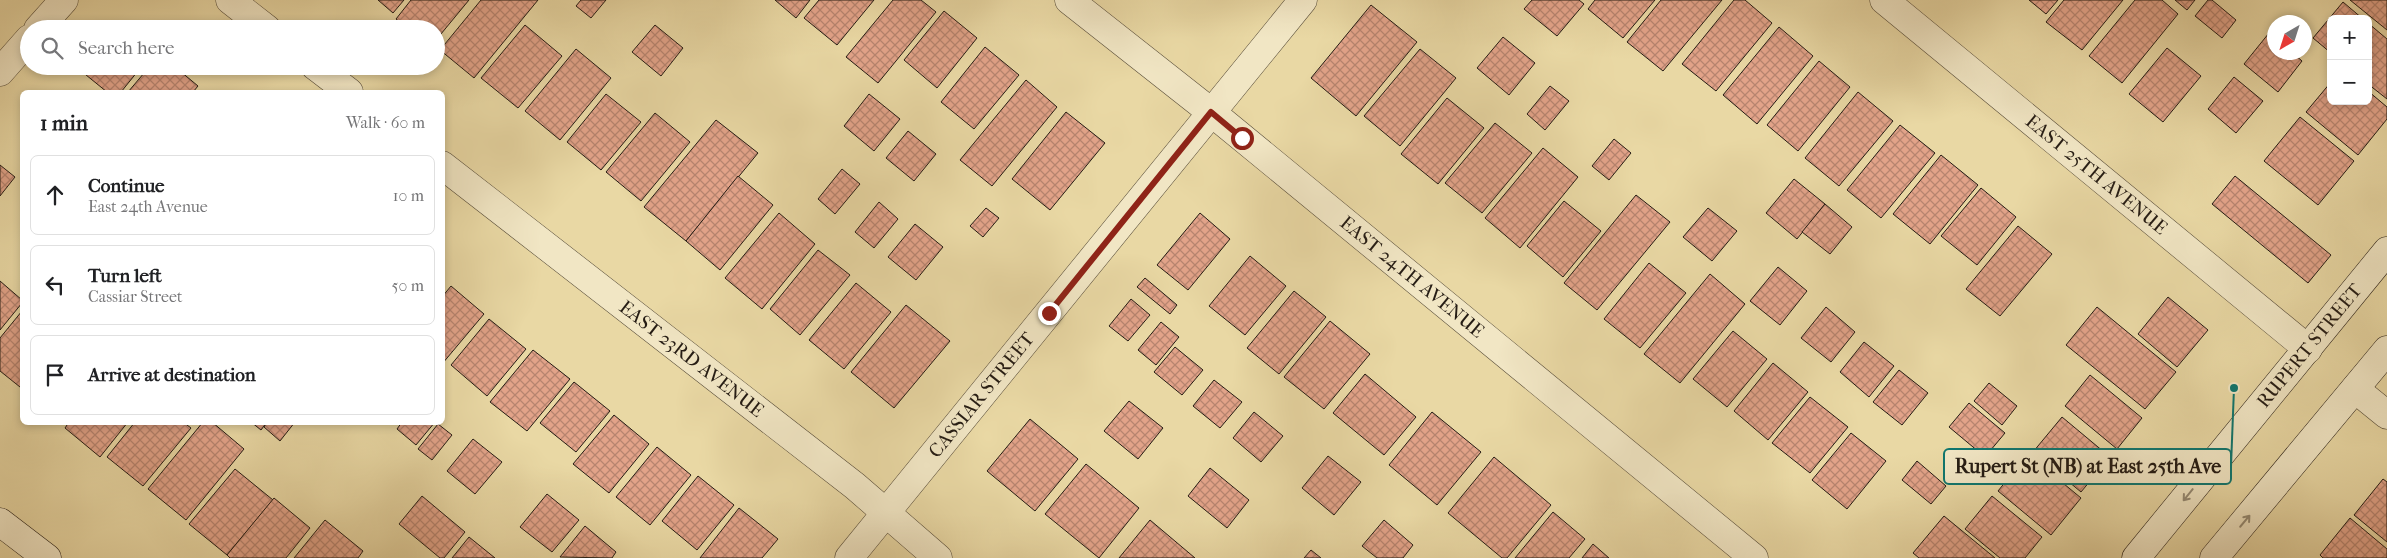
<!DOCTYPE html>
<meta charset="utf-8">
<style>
:root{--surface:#fff;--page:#f6f6f6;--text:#202124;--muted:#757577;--line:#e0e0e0}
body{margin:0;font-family:"IM FELL French Canon",serif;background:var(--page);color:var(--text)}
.controls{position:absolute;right:15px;top:15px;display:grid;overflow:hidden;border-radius:8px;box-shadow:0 2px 8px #0003}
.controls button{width:45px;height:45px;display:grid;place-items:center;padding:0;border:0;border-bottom:1px solid var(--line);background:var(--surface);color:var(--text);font:25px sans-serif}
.compass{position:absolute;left:2267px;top:15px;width:45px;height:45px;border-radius:50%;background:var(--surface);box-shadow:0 2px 8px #0003;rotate:219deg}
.stop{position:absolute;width:15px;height:15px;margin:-11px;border:4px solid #8f2418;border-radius:50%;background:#fff}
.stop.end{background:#8f2418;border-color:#fff;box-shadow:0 1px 5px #0008}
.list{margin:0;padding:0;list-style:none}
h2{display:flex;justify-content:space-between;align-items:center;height:65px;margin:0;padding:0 20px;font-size:21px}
h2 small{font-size:16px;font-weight:400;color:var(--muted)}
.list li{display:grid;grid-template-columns:32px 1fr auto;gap:15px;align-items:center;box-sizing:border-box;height:80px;margin:0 10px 10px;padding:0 10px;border:1px solid var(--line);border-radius:8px}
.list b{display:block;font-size:19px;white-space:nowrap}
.list p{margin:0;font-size:16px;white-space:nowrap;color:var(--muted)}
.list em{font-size:16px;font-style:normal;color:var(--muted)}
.icon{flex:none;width:28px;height:28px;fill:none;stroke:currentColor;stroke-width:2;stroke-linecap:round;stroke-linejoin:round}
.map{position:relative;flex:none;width:2387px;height:558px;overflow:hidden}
.search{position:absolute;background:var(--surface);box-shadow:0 2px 8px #0003;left:20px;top:20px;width:425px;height:55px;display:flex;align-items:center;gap:12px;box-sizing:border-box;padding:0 18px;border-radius:28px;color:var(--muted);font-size:19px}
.panel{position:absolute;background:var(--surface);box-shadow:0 2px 8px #0003;left:20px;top:90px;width:425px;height:335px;border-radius:8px}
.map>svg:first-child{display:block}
.building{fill:url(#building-cross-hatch);stroke:#251c14}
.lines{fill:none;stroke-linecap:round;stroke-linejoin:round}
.street-casing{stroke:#564b38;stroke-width:29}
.secondary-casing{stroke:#251c14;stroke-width:29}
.street{stroke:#f1e6c4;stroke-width:28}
.secondary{stroke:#f1e6c4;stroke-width:28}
.oneway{stroke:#958b75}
.route{stroke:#8f2418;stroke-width:6}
.labels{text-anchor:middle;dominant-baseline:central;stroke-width:4;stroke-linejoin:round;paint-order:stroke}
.street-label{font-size:19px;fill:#251c14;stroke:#f1e6c4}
.leader{fill:none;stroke:#0f766e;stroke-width:2}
.callout-dot{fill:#0f766e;stroke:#f1e6c4;stroke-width:2}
.callout{fill:#f1e6c4;stroke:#0f766e;stroke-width:2}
.callout-label{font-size:20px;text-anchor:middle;font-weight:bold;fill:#251c14}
</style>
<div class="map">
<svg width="2387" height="558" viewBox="0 0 2387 558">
<defs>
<pattern id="building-cross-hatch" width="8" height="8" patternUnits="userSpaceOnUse" patternTransform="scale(1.25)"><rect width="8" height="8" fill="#e2a389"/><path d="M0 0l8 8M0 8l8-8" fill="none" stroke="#b7846f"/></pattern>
</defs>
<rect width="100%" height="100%" fill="#e9d8a4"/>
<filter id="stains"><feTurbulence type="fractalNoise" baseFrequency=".004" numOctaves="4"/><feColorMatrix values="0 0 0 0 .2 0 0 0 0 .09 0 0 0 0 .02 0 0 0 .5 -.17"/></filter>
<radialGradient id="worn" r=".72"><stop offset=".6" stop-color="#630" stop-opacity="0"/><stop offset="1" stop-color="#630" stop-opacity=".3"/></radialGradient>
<g class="building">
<polygon points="378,0 404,0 393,13"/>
<polygon points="411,0 469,0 436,40 436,29 409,29 396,19"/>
<polygon points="481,0 538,0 474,78 440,50"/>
<polygon points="581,0 606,0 591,18 576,6"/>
<polygon points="775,0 810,0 796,18"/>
<polygon points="819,0 874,0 837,45 804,18"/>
<polygon points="893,0 921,0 936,12 878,83 846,57"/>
<polygon points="1532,0 1579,0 1584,4 1557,36 1524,9"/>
<polygon points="1595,0 1655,0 1623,38 1588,9"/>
<polygon points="1661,0 1722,0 1663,71 1627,42"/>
<polygon points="1734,0 1745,0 1772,23 1716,91 1682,64"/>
<polygon points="2029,0 2058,0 2046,14"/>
<polygon points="2064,0 2123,0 2082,50 2046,22"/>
<polygon points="2135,0 2162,0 2178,14 2122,83 2089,56"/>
<polygon points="2175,0 2195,0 2187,10"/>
<polygon points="2208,0 2212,0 2236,20 2222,38 2195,16"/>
<polygon points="2350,0 2387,0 2387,30"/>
<polygon points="2343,2 2363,19 2331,19 2331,53 2313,38"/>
<polygon points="1371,5 1417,42 1356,116 1311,78"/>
<polygon points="944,11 977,38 937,88 904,60"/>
<polygon points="110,23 118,29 105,29"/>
<polygon points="2368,23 2387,39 2387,99 2368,84"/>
<polygon points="525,25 562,56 518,108 481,78"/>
<polygon points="655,25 683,48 661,76 632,52"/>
<polygon points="1779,27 1813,56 1757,124 1723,95"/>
<polygon points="2269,33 2274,38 2274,52 2292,52 2302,61 2278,92 2244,64"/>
<polygon points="1503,37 1535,63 1509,95 1477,68"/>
<polygon points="985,47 1019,75 974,129 941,102"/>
<polygon points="2167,48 2201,76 2163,122 2129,94"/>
<polygon points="576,49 611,78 560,140 525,111"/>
<polygon points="1420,49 1456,78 1400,146 1364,116"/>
<polygon points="1819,61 1850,87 1798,151 1767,125"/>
<polygon points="75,66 142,66 121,92 107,92"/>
<polygon points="150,66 174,66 198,86 193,92 128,92"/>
<polygon points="2234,77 2263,101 2236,133 2208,109"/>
<polygon points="1026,80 1057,107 992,186 960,160"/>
<polygon points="2331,82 2331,101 2368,101 2368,91 2387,107 2387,119 2358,155 2306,112"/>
<polygon points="1550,86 1569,101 1545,130 1527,114"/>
<polygon points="1858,92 1893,121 1839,186 1805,158"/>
<polygon points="606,94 641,122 601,170 567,142"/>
<polygon points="869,94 900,119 874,151 844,126"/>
<polygon points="1447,98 1484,128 1438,184 1401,154"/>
<polygon points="1066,112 1105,143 1050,210 1012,179"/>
<polygon points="655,113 690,142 641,201 606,172"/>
<polygon points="2300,117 2354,161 2318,205 2264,161"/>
<polygon points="716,120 758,153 686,241 644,207"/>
<polygon points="1495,123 1532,153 1482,213 1445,183"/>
<polygon points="1900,125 1935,153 1881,218 1847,190"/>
<polygon points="908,131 936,154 914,181 886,158"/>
<polygon points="1614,139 1631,153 1609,180 1592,166"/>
<polygon points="1543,148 1578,177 1520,248 1485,218"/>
<polygon points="1941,155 1978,185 1930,244 1893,214"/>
<polygon points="0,165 15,177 0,196"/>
<polygon points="842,169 860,184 835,214 818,199"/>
<polygon points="738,176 773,205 720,270 686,241"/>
<polygon points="2235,176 2331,255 2308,283 2212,204"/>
<polygon points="1794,179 1825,204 1797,239 1766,213"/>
<polygon points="1981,188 2016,217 1977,265 1941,236"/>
<polygon points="1636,195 1670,222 1597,310 1564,283"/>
<polygon points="1564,201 1601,231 1563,277 1527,246"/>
<polygon points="879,202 898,219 874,248 855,232"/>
<polygon points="1825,204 1852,227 1830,254 1802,232"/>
<polygon points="986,208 999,218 983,237 970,226"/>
<polygon points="1708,208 1737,231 1712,261 1683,237"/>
<polygon points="779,213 815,244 762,309 725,278"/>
<polygon points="1200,213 1230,239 1188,290 1157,265"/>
<polygon points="915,224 943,247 916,280 888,257"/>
<polygon points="2018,226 2052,254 2000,316 1966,289"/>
<polygon points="818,250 850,275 800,335 770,309"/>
<polygon points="1250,256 1286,286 1245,335 1209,306"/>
<polygon points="1649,263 1686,293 1640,348 1604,319"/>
<polygon points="1778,267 1807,291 1780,325 1750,301"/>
<polygon points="1710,274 1745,304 1680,383 1644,354"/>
<polygon points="1145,278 1177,305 1170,314 1137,287"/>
<polygon points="0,281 22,300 22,303 0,330"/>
<polygon points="856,283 891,312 844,369 809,340"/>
<polygon points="451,286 484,314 442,364 442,297"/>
<polygon points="1294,291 1326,317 1279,374 1247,348"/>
<polygon points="2168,297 2208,330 2177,367 2138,334"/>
<polygon points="1131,299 1150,315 1128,341 1109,326"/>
<polygon points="906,305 950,341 894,408 851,372"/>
<polygon points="1826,307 1855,332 1831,362 1801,338"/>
<polygon points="2097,307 2176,372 2145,409 2066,345"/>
<polygon points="22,311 22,384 20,387 0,371 0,338"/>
<polygon points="489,319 526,349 487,396 451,365"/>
<polygon points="1330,321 1370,354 1324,409 1284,377"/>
<polygon points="1161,322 1179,337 1156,365 1138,350"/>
<polygon points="1733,331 1767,359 1727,407 1693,379"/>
<polygon points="1864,342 1894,366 1869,397 1840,372"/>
<polygon points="1175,347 1203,370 1182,395 1154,372"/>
<polygon points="533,350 570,379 527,431 490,402"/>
<polygon points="1773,363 1808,392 1768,440 1734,411"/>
<polygon points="1899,370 1928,393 1902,425 1873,402"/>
<polygon points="1365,374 1416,417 1384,455 1333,413"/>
<polygon points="2090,375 2142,418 2117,449 2065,406"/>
<polygon points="1214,380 1242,402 1220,428 1193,406"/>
<polygon points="574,382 610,411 576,452 540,423"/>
<polygon points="1989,383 2017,406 2002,425 1974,401"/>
<polygon points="1810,397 1848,427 1810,473 1772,443"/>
<polygon points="1129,401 1163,428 1138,459 1104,431"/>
<polygon points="1969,403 2005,433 1985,457 1949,427"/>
<polygon points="1254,412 1283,436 1261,462 1233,438"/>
<polygon points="1432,412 1481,452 1437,505 1389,465"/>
<polygon points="614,415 649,444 609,493 573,464"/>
<polygon points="2062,417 2110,457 2081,492 2033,452"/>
<polygon points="1030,419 1078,459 1035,511 987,471"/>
<polygon points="69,422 128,422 100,457 65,428"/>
<polygon points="135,422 183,422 191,428 143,486 107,457"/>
<polygon points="203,422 212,422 244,449 186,520 148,489"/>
<polygon points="251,422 267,422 261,430"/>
<polygon points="267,422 295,422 280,441 264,427"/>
<polygon points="402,422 435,422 416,445 397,429"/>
<polygon points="438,424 452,435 432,460 418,449"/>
<polygon points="1851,433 1886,461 1847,509 1812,480"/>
<polygon points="473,439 502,462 475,494 447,471"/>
<polygon points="657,447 691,475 650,525 616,497"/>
<polygon points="2028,454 2081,498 2051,535 1998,491"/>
<polygon points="1328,456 1361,482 1334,515 1302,488"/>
<polygon points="1494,457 1551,505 1507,558 1502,558 1448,513"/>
<polygon points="1917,461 1946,486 1931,504 1902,480"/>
<polygon points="1086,464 1139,508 1099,558 1045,514"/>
<polygon points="1210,468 1249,500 1227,528 1188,496"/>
<polygon points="235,469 273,500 227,555 189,524"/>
<polygon points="698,476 734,505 697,550 662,521"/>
<polygon points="2383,479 2387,482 2387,542 2354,515"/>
<polygon points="547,494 579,520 552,552 520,527"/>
<polygon points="422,496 465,532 444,558 440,558 399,524"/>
<polygon points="1992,496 2042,537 2025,558 2000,558 1965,529"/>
<polygon points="274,498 310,528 286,558 230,558 227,555"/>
<polygon points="739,508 778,539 762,558 700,558"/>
<polygon points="1553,512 1585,539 1569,558 1515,558"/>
<polygon points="1944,516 1995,558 1919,558 1913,553"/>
<polygon points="2350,518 2387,549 2387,558 2323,558 2320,555"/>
<polygon points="325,520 363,551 358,558 294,558"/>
<polygon points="1150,520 1195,558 1119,558"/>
<polygon points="1384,520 1413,545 1403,558 1377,558 1362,546"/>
<polygon points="585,526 616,552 612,558 560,557"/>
<polygon points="469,537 495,558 452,558"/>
<polygon points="1593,544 1609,558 1582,558"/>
<polygon points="1311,550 1321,558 1304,558"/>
</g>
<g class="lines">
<defs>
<g id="street">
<polyline points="230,0 267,29"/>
<path id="s1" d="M1069,0L1211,112L1754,558"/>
<path id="s2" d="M1884,0L2308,349"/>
<polyline points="38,29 64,0"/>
<polyline points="315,66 349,92"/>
<polyline points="0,72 29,39"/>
<path id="s3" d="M442,165L855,486L938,558"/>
<polyline points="2355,389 2387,415"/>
<path id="s4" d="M849,558L1303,0"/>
</g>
<g id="secondary">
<polyline points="0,522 47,558"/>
<path id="s5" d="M2136,558L2387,251"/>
<polyline points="2214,558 2387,350"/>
</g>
</defs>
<use href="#street" class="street-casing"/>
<use href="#secondary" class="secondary-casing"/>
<use href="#street" class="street"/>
<use href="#secondary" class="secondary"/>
</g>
<defs><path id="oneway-shaft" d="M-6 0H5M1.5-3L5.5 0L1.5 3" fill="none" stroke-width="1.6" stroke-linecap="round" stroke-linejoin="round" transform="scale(1.25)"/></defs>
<g class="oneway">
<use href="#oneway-shaft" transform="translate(2188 495) rotate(129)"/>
<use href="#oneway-shaft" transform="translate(2245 521) rotate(-50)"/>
</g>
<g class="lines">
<polyline class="route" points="1049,313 1211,112 1242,138"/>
</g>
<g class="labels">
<g class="street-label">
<text stroke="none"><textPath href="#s2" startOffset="275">EAST 25TH AVENUE</textPath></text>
<text stroke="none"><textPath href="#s1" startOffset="441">EAST 24TH AVENUE</textPath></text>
<text stroke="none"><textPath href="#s5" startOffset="274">RUPERT STREET</textPath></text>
<text stroke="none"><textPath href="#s3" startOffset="316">EAST 23RD AVENUE</textPath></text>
<text stroke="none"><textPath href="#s4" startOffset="210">CASSIAR STREET</textPath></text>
</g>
</g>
<path class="leader" d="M2234 388L2231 466"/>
<circle class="callout-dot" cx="2234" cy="388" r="5"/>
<rect class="callout" x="1944" y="449" width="287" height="35" rx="5"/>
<g class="callout-label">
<text x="2088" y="473">Rupert St (NB) at East 25th Ave</text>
</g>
<rect width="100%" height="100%" filter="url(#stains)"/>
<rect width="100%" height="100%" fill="url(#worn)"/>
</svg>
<div class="controls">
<button>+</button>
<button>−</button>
</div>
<svg class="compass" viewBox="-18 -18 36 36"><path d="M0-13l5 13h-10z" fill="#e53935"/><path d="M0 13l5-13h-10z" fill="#757577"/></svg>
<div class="stop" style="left:1242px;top:138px"></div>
<div class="stop end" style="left:1049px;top:313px"></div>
<div class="search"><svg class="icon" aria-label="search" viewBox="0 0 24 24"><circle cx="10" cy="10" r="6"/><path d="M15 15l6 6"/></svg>Search here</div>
<section class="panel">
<h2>1 min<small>Walk · 60 m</small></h2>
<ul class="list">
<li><svg class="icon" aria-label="ahead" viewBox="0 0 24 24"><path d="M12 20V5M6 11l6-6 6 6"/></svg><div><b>Continue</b><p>East 24th Avenue</p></div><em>10 m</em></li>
<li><svg class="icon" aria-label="left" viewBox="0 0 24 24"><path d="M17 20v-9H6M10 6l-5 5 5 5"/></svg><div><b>Turn left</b><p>Cassiar Street</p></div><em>50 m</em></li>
<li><svg class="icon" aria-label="arrive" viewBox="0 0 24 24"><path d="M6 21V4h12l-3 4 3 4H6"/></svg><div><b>Arrive at destination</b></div></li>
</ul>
</section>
</div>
